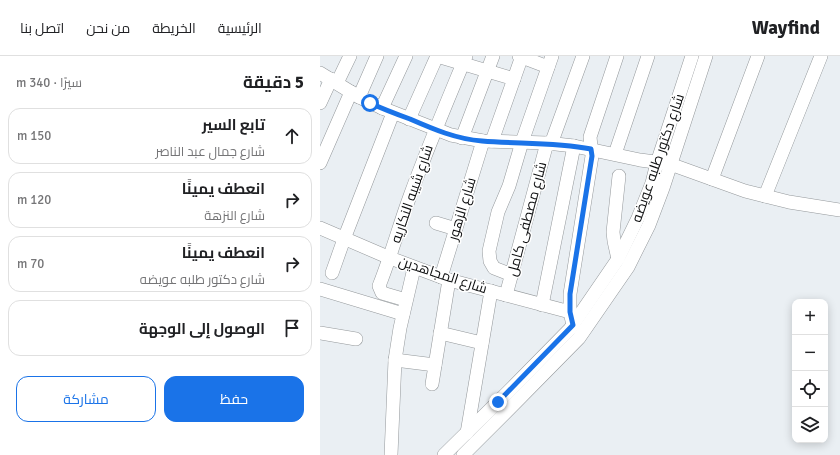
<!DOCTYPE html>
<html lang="ar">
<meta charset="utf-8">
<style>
:root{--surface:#fff;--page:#f2f2f2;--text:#202124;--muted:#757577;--line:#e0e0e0;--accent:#1a73e8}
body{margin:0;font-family:Signika,Cairo,sans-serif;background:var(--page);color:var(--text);direction:rtl}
.controls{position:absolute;right:12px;bottom:12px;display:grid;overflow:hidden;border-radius:8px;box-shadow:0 2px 10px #0003}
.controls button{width:36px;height:36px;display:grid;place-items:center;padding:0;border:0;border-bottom:1px solid var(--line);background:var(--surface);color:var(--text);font:20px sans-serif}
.stop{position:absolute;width:12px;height:12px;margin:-9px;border:3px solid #1a73e8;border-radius:50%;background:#fff}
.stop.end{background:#1a73e8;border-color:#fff;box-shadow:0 1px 4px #0008}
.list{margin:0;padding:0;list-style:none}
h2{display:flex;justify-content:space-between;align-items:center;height:52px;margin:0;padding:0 16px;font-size:17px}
h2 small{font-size:13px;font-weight:400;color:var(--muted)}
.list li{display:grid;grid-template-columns:26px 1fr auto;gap:12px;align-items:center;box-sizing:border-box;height:56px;margin:0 8px 8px;padding:0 8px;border:1px solid var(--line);border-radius:12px}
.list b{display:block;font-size:15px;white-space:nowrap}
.list p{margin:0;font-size:13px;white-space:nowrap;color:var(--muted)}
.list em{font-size:13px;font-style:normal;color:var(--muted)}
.actions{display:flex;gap:8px;padding:12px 16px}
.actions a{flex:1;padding:9px 0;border:1px solid var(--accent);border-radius:12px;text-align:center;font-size:14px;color:var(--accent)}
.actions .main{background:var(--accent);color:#fff}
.icon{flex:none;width:22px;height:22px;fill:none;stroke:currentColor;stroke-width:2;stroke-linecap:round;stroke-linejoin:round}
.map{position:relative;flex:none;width:520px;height:399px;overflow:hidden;direction:ltr}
header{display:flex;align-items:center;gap:24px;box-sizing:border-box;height:56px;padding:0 20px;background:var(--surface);border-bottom:1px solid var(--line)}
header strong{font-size:19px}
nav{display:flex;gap:22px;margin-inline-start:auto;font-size:14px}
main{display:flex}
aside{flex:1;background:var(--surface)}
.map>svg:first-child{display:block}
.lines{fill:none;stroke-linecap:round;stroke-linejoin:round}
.minor-casing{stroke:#94989b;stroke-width:14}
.minor{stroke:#fff;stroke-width:13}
.route{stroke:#1a73e8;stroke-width:5}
.labels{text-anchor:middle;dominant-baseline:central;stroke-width:3;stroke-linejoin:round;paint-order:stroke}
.street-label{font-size:14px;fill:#0c0d0e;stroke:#fff}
</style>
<header>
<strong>Wayfind</strong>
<nav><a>الرئيسية</a><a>الخريطة</a><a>من نحن</a><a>اتصل بنا</a></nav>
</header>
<main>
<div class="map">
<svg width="520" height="399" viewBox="0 0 520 399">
<rect width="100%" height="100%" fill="#eaeff3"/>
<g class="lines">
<defs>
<g id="minor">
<polyline points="117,0 194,23"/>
<polyline points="199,0 228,11"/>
<polyline points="0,17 39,41 62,52 131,79 163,85 227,87 254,90 320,104 350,108 425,135 469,146 520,154"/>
<polyline points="17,27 30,0"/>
<polyline points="39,41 57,0"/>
<polyline points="0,47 11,23"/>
<polyline points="62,52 86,0"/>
<polyline points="89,63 117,0"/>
<polyline points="142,82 173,0"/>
<polyline points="172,85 202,0"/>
<polyline points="231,88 263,0"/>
<polyline points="295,98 328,0"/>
<polyline points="0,107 31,36"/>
<polyline points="392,123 438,0"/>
<polyline points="445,140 501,0"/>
<polyline points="116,167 136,173"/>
<polyline points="0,172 70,202 129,224 250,256"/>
<polyline points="298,203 294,185 293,176 299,120"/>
<polyline points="12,217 24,183 73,57"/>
<polyline points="192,219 174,212 170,205 169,195 178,156 189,130 202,86 232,0"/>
<polyline points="121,221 163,85"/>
<polyline points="0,233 83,258"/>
<polyline points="186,239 227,87"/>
<path d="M86,244L62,237L59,230C71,200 79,170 90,140C107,93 127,46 146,0"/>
<polyline points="222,249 254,90"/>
<polyline points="253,269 250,256 250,238 272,100 270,81 297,0"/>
<polyline points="0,277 36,283"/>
<polyline points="120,277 162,287"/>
<polyline points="75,304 115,309"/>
<polyline points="112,328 129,224"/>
<polyline points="147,377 171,235"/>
<polyline points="71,399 75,304 80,272 94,212"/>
<polyline points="124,399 188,336 250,273 298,203 318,162 332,127 337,107 372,0"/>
<polyline points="143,399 197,345 259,282 308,211 329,169 343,132 386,0"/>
</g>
</defs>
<use href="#minor" class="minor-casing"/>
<use href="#minor" class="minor"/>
</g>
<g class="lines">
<path class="route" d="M50,47C63,53 76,58 90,63C113,73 136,83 162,85C199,88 235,86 271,93L272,100L250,238V256L253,269L178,346"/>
</g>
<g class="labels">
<g class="street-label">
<text transform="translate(338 102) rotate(-71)">شارع دكتور طلبه عويضه</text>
<text transform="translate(92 138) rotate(-71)">شارع شيبه النكاريه</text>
<text transform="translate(142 153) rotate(-73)">شارع الزهور</text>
<text transform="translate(207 163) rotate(-75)">شارع مصطفى كامل</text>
<text transform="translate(123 219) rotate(18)">شارع المجاهدين</text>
</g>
</g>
</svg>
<div class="controls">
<button>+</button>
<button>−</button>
<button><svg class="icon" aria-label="locate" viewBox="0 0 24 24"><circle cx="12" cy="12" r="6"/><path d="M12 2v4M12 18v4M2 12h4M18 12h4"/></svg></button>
<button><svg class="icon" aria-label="layers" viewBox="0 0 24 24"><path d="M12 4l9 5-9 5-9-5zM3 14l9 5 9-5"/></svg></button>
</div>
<div class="stop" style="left:50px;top:47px"></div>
<div class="stop end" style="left:178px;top:346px"></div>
</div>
<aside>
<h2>5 دقيقة<small>سيرًا · 340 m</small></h2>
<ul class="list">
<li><svg class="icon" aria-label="ahead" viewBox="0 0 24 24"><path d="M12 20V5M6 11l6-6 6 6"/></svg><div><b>تابع السير</b><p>شارع جمال عبد الناصر</p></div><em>150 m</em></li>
<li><svg class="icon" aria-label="right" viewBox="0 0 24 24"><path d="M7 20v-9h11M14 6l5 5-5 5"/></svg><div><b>انعطف يمينًا</b><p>شارع النزهة</p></div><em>120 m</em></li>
<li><svg class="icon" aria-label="right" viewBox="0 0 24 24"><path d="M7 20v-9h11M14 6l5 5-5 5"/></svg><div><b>انعطف يمينًا</b><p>شارع دكتور طلبه عويضه</p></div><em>70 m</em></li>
<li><svg class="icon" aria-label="arrive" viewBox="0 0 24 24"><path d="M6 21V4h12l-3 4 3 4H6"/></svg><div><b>الوصول إلى الوجهة</b></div></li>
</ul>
<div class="actions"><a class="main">حفظ</a><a>مشاركة</a></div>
</aside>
</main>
